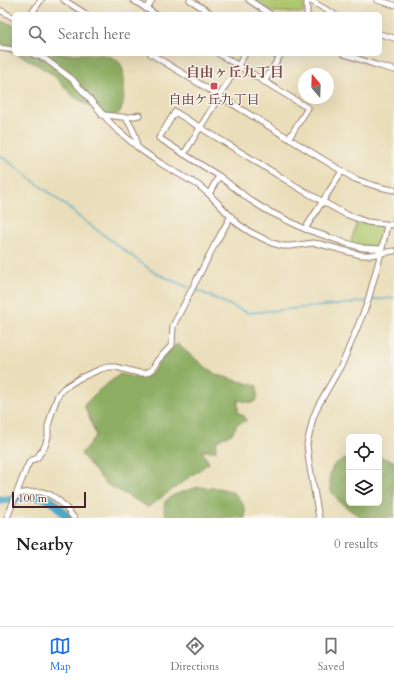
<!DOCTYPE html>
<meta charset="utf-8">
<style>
:root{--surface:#fff;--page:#f6f6f6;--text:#202124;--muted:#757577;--line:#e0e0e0;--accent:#1a73e8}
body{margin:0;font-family:Cardo,"Noto Serif JP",serif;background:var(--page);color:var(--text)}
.controls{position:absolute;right:12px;bottom:12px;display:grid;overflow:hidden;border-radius:6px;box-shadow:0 4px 16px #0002}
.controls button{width:36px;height:36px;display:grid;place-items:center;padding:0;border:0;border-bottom:1px solid var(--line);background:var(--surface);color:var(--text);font:20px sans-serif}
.compass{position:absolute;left:298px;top:68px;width:36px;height:36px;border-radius:50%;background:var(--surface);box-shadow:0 4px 16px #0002;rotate:341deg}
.scale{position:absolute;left:12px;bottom:10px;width:74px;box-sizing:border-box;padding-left:4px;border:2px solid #4a1f2b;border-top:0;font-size:11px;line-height:14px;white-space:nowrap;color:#4a1f2b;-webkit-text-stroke:3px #f7f3e8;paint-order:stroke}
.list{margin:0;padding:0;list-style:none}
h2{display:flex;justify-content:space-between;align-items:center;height:52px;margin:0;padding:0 16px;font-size:17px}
h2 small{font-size:13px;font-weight:400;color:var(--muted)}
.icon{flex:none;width:22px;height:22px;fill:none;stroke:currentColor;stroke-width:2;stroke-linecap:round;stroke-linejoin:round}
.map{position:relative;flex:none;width:394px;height:518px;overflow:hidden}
.search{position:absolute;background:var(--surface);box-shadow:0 4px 16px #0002;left:12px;right:12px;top:12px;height:44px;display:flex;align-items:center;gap:10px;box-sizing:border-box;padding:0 14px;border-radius:6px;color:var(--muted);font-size:15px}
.sheet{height:108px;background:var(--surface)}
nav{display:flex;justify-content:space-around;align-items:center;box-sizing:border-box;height:56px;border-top:1px solid var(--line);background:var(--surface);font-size:11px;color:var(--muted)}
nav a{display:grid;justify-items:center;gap:2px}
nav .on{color:var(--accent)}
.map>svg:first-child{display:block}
.green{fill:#b0c96f;stroke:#7d744d}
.forest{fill:#8cad62;stroke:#6b6646}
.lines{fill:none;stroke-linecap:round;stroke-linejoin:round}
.stream{stroke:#49a8c8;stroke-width:1.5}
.river{stroke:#49a8c8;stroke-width:9}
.minor-casing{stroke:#9a7e72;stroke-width:7}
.minor{stroke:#fff;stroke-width:5}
.poi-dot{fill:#d1495b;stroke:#f7f3e8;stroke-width:1.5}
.labels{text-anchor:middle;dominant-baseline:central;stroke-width:3;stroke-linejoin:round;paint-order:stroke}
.poi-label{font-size:13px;fill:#4a1f2b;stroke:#f7f3e8}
.neighbourhood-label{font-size:14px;font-weight:bold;fill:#814f4f;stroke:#f7f3e8}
</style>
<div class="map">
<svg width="394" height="518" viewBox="0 0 394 518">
<rect width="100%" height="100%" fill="#f7f3e8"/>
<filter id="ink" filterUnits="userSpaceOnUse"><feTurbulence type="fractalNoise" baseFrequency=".025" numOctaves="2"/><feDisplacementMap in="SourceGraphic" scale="8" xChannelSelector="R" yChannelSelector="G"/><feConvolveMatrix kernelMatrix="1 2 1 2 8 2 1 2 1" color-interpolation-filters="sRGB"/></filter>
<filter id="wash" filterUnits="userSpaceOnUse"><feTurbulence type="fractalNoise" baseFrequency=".012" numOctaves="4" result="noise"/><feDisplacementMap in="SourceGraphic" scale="16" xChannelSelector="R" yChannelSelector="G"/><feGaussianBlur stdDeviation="0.9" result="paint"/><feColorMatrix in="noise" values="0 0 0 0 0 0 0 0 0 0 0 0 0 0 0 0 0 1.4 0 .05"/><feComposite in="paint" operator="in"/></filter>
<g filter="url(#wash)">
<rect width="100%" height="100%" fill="#eadeba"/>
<g class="green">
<polygon points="255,0 304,0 304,13 272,12"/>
<path d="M357,221L383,226L385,228L380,246C371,250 360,246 351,242Z"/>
</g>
<g class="forest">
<polygon points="0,21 14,25 14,52 0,45"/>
<path d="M17,54H100C107,56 115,57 120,63C126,71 126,105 119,113C117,115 114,116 111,116C104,116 79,100 73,96C66,90 61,82 54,76C43,67 30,61 17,54Z"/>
<polygon points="177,344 203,365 217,375 257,386 257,399 252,403 238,400 238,412 244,416 246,421 237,424 232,434 222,438 216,442 216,451 202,451 209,463 148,507 105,483 81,454 96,435 84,405 98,391 120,374 138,378 151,375 160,358"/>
<polygon points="379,457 394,461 394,518 362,518 350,510 338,500 331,491 330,484 330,475 333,466 338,462 349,458 349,503 379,503"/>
<path d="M198,487C208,488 221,487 230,491C235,493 239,498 242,503C245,508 246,512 245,518H167C165,513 163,507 165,502C169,494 190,490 198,487Z"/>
</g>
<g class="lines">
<g class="stream">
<polyline points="0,155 69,208 78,216 155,273 190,288"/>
<polyline points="194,289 248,313 346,304 366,301"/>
<polyline points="370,300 394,298"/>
</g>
<path class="river" d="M0,500C14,500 31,494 44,497C52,500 63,512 68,518"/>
</g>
</g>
<g filter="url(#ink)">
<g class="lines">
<defs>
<g id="minor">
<polyline points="64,0 86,14"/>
<polyline points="133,0 155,14"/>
<polyline points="190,0 212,14"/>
<polyline points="249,0 270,14"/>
<polyline points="309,0 334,14"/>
<polyline points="377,0 394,5"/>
<polyline points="146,9 152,0"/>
<polyline points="0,11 2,11 14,18"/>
<polyline points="31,14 41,0"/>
<polyline points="307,14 307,0"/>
<polyline points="380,34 394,38"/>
<polyline points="0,48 14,50"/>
<polyline points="32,54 44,58 72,79 114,127 141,150 160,163 198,185 209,194 238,224 250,232 272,243 283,246 291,246 313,243 320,244 361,255 370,255 394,251"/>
<path d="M151,54L355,179C368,184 380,188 394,190"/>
<polyline points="219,54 308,108 289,138"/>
<polyline points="245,54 184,154 219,176 250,200 266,210 305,229 343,242 363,248 381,249"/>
<polyline points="344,54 376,65 394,70"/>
<polyline points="264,82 281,54"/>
<path d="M102,115C116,115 125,120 139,115"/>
<path d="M126,118C130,125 138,136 136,145"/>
<polyline points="184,154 159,138 175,112 304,191 345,214 367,222 394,225"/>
<polyline points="209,194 219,176"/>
<polyline points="305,229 342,171"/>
<path d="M16,494C24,493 35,491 42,492C57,495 65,507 74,518"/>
<polyline points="7,518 26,469 30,461 37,458 45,446 48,436 48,426 52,412 58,395 64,388 80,378 101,369 108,367 116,367 139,373 146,373 152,370 157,361 172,345 173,326 214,246 231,216"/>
<polyline points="319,518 309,462 307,444 313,418 318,406 343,362 367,304 381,253 387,225"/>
</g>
</defs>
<use href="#minor" class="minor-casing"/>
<use href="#minor" class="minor"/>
</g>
</g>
<rect class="poi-dot" x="210" y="82" width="8" height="8" rx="2"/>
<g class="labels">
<g class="poi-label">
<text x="214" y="100">自由ケ丘九丁目</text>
</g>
<g class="neighbourhood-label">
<text x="235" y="72">自由ヶ丘九丁目</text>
</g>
</g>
</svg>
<div class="controls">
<button><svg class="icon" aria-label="locate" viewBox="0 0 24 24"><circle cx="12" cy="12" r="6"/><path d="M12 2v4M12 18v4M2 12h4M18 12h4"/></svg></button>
<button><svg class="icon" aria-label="layers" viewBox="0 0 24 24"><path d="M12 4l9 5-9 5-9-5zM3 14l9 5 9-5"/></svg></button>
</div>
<svg class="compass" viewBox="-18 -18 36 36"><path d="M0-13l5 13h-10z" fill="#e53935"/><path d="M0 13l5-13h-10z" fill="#757577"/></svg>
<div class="scale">100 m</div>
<div class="search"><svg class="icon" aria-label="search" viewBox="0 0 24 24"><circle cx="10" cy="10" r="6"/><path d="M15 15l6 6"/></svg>Search here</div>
</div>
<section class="sheet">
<h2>Nearby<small>0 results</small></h2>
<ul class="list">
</ul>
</section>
<nav>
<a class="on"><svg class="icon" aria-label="map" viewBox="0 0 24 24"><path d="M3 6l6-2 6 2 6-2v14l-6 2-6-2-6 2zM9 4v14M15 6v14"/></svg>Map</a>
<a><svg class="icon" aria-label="directions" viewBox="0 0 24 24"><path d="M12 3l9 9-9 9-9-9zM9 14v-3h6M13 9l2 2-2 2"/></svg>Directions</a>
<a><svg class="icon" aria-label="saved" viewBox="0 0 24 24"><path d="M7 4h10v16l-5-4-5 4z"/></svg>Saved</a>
</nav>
